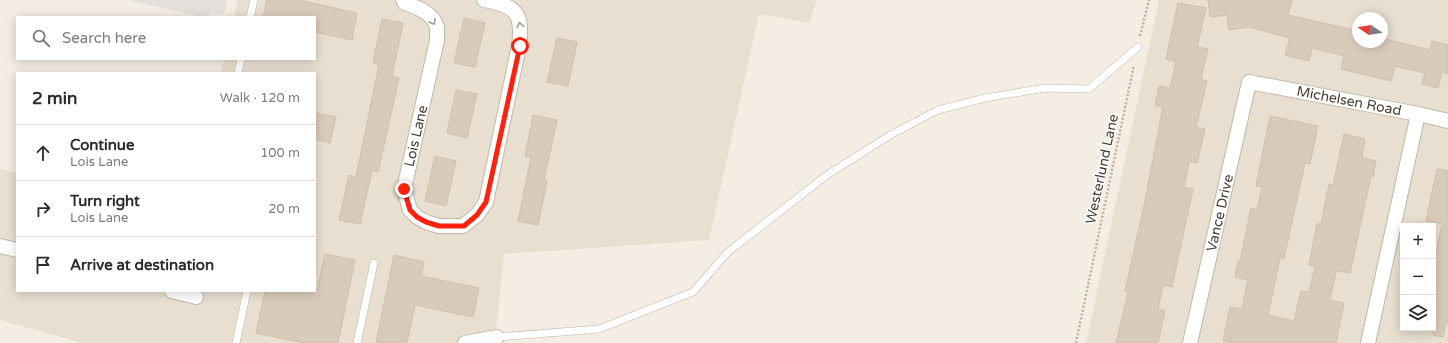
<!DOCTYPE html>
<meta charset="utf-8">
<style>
:root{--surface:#fff;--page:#f7f7f7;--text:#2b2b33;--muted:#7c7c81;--line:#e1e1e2}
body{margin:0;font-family:"Varela Round",sans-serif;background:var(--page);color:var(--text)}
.controls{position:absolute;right:12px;bottom:12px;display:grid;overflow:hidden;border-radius:0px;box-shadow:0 2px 10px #0003}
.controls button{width:36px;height:36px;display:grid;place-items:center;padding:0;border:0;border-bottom:1px solid var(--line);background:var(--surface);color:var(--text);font:20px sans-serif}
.compass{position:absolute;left:1352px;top:12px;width:36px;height:36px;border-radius:50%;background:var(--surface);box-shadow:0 2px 10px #0003;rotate:282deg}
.stop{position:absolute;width:12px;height:12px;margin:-9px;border:3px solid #ff210e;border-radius:50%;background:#fff}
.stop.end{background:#ff210e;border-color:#fff;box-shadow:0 1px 4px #0008}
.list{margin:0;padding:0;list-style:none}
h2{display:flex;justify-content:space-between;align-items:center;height:52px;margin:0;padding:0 16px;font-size:17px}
h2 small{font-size:13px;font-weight:400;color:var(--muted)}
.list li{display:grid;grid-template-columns:26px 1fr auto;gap:12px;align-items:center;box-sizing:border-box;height:56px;padding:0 16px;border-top:1px solid var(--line)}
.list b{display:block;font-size:15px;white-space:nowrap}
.list p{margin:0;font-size:13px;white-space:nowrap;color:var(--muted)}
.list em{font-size:13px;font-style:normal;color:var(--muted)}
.icon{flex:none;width:22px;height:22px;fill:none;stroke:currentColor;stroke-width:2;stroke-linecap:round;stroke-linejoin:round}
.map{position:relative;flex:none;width:1448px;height:343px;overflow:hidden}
.search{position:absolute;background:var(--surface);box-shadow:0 2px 10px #0003;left:16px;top:16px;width:300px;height:44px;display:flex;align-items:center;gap:10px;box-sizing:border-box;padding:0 14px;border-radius:0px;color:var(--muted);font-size:15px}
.panel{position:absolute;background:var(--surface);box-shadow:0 2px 10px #0003;left:16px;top:72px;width:300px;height:220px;border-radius:0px}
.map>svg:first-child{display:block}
.residential{fill:#e8dfd0;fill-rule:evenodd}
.parking{fill:#e3e0dc}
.building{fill:#d9cbba;stroke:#d2bfa9}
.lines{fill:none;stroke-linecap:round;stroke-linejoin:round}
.lane-casing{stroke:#c3b7a7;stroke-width:8}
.street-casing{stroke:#c3b7a7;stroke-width:16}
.path{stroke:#c3af94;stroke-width:2.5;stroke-dasharray:2 2;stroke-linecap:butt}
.lane{stroke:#fff;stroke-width:7}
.street{stroke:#fff;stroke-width:14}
.oneway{stroke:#a29e98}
.route{stroke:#ff210e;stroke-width:5}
.labels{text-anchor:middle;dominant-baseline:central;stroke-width:3;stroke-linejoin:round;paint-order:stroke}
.street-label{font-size:14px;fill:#463d32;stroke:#fff}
</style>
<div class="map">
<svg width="1448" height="343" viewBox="0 0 1448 343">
<rect width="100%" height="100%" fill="#f3ede3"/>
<g class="residential">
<polygon points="238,0 816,0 810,23 759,14 709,240 504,254 495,343 82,343 0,320 0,169 17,173 17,291 315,291 315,73 221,73 224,59 315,59 315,17 234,17"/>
<path d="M1159,0H1448V343H1086ZM1358,18H1382V42H1358ZM1403,226H1433V328H1403Z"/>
</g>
<polygon class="parking" points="128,0 227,0 224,14 212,12 210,15 203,17"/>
<g class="building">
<polygon points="267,0 299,0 357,13 352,40 315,32 315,17 263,17"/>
<polygon points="1208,0 1292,0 1288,15 1358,31 1358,42 1382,42 1382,38 1430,50 1432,41 1448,45 1448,74 1442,72 1438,88 1422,84 1425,73 1395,66 1391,81 1341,69 1344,56 1312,48 1309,61 1285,55 1290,38 1249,27 1229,30 1227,15 1210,17"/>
<polygon points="1178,3 1206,8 1197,47 1208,49 1201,79 1207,81 1196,127 1205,129 1197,163 1189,161 1184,187 1193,189 1172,287 1163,285 1158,309 1165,311 1158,343 1116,343 1128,292 1125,291 1145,201 1163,107 1155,105 1159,86 1170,88 1176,62 1166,59"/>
<polygon points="464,18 485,23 475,67 454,63"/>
<polygon points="382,19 403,23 392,76 399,78 378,172 372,171 360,224 339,220 349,175 356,177 379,65 373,63"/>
<polygon points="557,38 577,42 568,86 547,82"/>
<polygon points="456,90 477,94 467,138 447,133"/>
<polygon points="315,113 336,117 330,143 315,139"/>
<polygon points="533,115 557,120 544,180 547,181 538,225 518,221 531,157 525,156"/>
<polygon points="1270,116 1318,126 1310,164 1305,163 1284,258 1280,258 1268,315 1294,321 1301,291 1309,292 1315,266 1309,265 1317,224 1321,224 1329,184 1333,185 1344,134 1365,139 1362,158 1376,161 1373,177 1371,176 1350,273 1336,271 1330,300 1344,303 1336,343 1230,343 1223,341 1230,307 1242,309 1248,280 1235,277 1238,261 1240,261 1251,208 1257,210 1262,187 1256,186"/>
<polygon points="435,156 456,161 446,206 425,201"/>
<polygon points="1437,169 1448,171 1448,324 1446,323 1443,337 1433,335 1433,248 1437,249 1442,224 1426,221"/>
<polygon points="325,254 355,260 338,343 304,343 256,333 265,291 317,291"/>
<polygon points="394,255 424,262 421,276 479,288 473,317 415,305 407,343 376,343"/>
</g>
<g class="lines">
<defs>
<g id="lane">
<polyline points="250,17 254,0"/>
<polyline points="238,73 241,59"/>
<polyline points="497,337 599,329 693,292 728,252 827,175 892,134 938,110 985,98 1045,88 1089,89 1138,47"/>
<polyline points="236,343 247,291"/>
<polyline points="357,343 374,263"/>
</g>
<g id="street">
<path d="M403,0L405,3C417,7 433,13 437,27C437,31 437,36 437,40L404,189L410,210L417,217L426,222L439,226H463L477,215L486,202L519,46C523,13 517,6 484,0"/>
<polyline points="0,246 17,250"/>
<polyline points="172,291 196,297"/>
<polyline points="465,343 497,337"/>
<polyline points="1190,343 1249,82 1418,114 1448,121"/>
<polyline points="1368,343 1418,114"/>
</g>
</defs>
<use href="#lane" class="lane-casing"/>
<use href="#street" class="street-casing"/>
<g class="path">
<polyline points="1140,36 1149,0"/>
<polyline points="1076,343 1134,65"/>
</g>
<use href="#lane" class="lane"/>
<use href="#street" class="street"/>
</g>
<defs><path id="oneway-chevron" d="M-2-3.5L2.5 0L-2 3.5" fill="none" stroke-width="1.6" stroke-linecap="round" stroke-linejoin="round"/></defs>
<g class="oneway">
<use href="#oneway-chevron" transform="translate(433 22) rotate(61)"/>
<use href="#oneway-chevron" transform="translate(520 25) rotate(-100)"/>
</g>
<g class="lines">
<polyline class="route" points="404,189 410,210 417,217 426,222 439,226 464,226 477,215 486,202 520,46"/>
</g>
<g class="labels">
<g class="street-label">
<text transform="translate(1349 101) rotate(11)">Michelsen Road</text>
<text transform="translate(416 136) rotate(-77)">Lois Lane</text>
<text transform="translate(1102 169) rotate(-78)">Westerlund Lane</text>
<text transform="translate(1220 213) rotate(-77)">Vance Drive</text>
</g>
</g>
</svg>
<div class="controls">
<button>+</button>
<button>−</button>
<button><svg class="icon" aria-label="layers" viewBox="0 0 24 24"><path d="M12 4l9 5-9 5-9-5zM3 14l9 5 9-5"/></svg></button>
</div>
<svg class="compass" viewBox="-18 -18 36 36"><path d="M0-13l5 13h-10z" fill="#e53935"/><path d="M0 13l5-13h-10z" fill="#7c7c81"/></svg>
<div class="stop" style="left:520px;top:46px"></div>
<div class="stop end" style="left:404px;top:189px"></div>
<div class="search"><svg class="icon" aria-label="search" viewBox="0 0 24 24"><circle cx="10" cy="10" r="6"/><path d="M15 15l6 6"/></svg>Search here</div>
<section class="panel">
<h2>2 min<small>Walk · 120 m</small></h2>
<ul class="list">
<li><svg class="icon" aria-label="ahead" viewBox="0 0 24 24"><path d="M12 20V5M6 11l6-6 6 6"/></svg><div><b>Continue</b><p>Lois Lane</p></div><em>100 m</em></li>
<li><svg class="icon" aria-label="right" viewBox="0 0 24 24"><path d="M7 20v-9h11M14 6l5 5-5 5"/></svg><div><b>Turn right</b><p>Lois Lane</p></div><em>20 m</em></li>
<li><svg class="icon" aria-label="arrive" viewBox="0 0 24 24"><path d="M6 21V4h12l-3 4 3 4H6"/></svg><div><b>Arrive at destination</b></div></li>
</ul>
</section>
</div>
